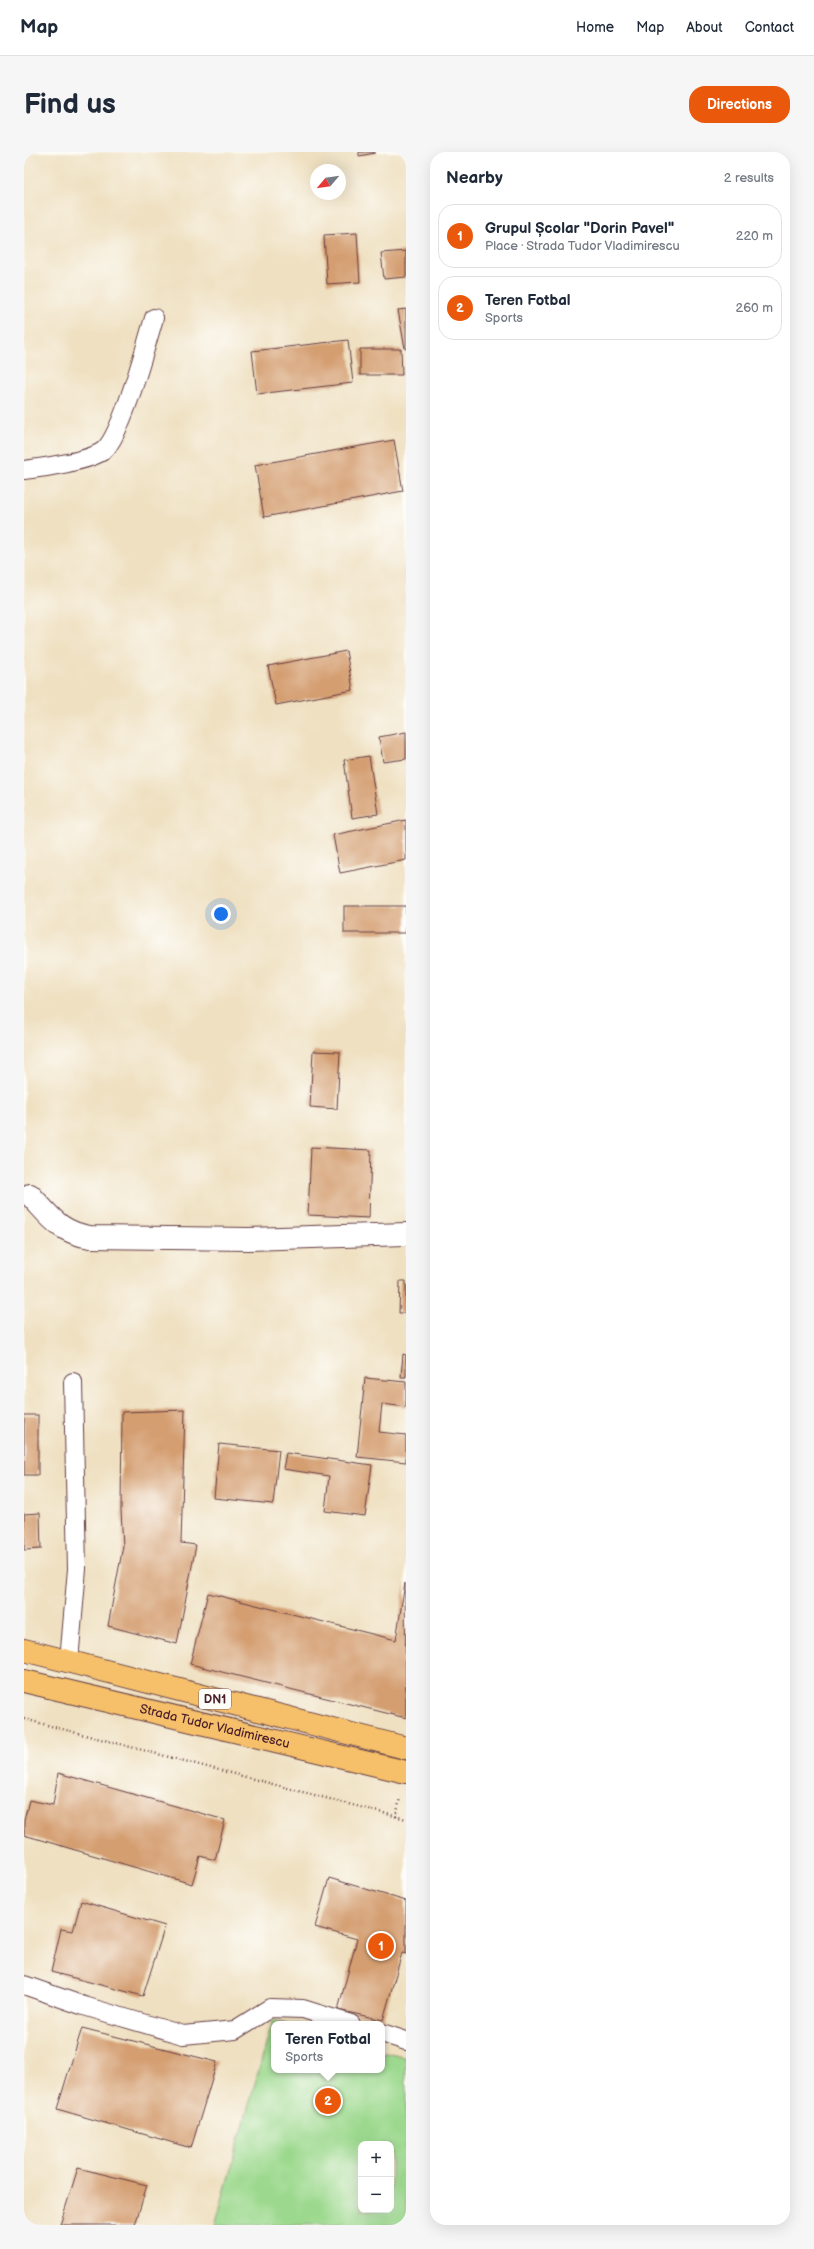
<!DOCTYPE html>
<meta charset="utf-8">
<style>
:root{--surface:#fff;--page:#f6f6f7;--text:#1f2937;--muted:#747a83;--line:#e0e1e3;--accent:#ea580c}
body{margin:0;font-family:"Balsamiq Sans",sans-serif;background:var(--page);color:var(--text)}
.controls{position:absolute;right:12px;bottom:12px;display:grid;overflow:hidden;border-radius:8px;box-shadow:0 4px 16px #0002}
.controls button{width:36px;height:36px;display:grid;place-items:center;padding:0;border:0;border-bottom:1px solid var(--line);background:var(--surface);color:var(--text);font:20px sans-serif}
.compass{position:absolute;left:286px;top:12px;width:36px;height:36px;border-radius:50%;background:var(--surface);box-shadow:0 4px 16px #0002;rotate:241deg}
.you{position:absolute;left:197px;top:762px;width:14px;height:14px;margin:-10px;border:3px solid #fff;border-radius:50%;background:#1a73e8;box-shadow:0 0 0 6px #1a73e833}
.badge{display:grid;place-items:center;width:26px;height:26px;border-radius:50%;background:var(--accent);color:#fff;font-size:13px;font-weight:700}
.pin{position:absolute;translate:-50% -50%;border:2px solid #fff;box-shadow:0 1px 4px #0006}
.popup{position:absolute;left:247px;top:1869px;width:114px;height:52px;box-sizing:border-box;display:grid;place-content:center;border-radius:8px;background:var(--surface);filter:drop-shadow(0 1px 3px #0005);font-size:13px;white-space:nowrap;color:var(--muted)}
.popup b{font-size:15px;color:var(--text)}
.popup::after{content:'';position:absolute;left:50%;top:100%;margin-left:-8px;border:8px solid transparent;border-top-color:var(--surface)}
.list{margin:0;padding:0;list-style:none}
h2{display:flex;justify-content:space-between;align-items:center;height:52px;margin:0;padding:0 16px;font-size:17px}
h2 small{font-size:13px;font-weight:400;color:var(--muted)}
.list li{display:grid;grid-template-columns:26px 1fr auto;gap:12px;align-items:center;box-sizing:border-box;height:64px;margin:0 8px 8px;padding:0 8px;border:1px solid var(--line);border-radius:16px}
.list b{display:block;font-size:15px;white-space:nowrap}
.list p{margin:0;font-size:13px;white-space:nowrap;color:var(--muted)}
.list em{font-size:13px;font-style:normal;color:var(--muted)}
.map{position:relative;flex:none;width:382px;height:2073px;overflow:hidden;border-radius:16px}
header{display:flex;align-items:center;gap:24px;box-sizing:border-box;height:56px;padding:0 20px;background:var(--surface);border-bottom:1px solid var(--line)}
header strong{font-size:19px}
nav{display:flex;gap:22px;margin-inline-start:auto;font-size:14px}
.intro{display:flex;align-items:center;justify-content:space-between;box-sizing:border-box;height:96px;padding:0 24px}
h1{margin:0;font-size:28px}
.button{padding:10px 18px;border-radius:16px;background:var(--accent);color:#fff;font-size:14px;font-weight:700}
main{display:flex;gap:24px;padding:0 24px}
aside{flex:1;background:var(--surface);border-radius:16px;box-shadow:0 4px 16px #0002}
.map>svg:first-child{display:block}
.green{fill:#9cd98e;stroke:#737c5c;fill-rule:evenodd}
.building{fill:#d49e71}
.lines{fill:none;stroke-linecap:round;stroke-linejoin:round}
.lane-casing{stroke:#633c42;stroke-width:20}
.street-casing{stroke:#633c42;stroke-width:24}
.primary-casing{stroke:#633c42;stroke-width:24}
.path{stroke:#633c42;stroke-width:2.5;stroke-dasharray:1 3;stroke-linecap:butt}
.lane{stroke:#fff;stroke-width:18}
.street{stroke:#fff;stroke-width:22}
.primary{stroke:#f6c06b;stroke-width:22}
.labels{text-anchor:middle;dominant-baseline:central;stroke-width:3;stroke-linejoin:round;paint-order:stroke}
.shield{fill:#fdfcf7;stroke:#806168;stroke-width:1}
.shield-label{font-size:12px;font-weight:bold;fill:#4a1f2b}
.street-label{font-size:13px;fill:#4a1f2b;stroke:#fdfcf7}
</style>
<header>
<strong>Map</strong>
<nav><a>Home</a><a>Map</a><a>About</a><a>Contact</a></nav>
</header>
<div class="intro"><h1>Find us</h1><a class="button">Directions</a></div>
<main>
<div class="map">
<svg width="382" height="2073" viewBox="0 0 382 2073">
<rect width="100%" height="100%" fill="#fdfcf7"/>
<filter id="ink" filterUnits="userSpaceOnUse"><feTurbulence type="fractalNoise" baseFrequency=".025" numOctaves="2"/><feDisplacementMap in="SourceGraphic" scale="8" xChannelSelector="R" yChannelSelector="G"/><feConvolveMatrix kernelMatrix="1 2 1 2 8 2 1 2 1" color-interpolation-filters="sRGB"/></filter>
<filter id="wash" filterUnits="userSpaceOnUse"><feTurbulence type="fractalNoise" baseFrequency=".012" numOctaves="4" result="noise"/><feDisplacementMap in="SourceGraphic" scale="16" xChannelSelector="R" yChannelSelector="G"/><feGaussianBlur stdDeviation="0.9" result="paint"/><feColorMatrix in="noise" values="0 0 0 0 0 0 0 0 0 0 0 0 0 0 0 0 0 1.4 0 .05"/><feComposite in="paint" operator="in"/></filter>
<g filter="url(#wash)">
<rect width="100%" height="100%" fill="#efe0c1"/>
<path class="green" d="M249,1868L262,1872H250V1918H358V1900L382,1906V2073H191ZM337,1992H367V2058H337Z"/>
<g id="blocks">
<g class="building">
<polygon points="335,0 351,0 351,1 335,4"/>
<polygon points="333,81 336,130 303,132 300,83"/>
<polygon points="382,99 382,125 360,127 357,101"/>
<polygon points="382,157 382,197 381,197 374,158"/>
<polygon points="324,188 329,231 233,242 228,199"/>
<polygon points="336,197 377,197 378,223 336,223"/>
<polygon points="370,288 379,339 240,365 231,313"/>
<polygon points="322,499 329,538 252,553 244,514"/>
<polygon points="382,580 382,607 359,610 355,585"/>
<polygon points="345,604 354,662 328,666 320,608"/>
<polygon points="382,668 382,708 316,721 309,683"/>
<rect x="320" y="754" width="62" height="27"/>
<polygon points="289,899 316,900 313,957 286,955"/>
<polygon points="287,995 347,998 345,1066 284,1063"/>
<polygon points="376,1129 382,1129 382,1161 375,1161"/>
<polygon points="379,1202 382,1203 382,1225 377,1225"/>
<polygon points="341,1226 382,1230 382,1255 358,1252 355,1280 382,1283 382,1310 333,1305"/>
<polygon points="161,1258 157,1391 172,1393 153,1492 84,1474 99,1394 97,1358 98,1260"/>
<rect x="0" y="1263" width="14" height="60"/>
<polygon points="195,1292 255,1298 249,1352 190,1346"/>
<polygon points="262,1301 348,1313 341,1364 301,1359 305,1324 259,1317"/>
<polygon points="16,1361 17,1397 0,1398 0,1362"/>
<polygon points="381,1431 382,1566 166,1512 184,1441 372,1488"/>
<polygon points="34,1621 201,1668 191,1708 176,1704 168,1732 0,1683 0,1669 5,1648 29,1653"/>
<polygon points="305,1726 382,1749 382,1802 378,1801 359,1868 314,1858 333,1787 291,1775"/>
<polygon points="57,1749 141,1774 119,1844 27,1820 37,1777 49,1779"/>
<polygon points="58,1876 193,1910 167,1996 33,1957"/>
<polygon points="54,2016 123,2033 111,2073 36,2073"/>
</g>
</g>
</g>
<g filter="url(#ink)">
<use href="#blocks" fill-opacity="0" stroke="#633c42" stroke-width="1"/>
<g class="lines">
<defs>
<g id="lane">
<path d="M0,318C18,316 67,309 80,298C98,283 122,193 130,166"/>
<polyline points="45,1509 53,1417 49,1230"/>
<polyline points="0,1833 60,1854 159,1883 211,1878 246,1856 279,1857 327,1872"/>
<polyline points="358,1881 382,1889"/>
</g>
<path id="street" d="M6,1043C27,1065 35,1080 66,1085L225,1087L382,1082"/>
<g id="primary">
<polyline points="0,1498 382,1596"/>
<path id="s1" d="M0,1529L382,1620"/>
</g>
</defs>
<use href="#lane" class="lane-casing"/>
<use href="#street" class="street-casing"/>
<use href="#primary" class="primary-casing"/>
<g class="path">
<polyline points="0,1567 382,1667"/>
<polyline points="372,1665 376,1646"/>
</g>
<use href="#lane" class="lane"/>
<use href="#street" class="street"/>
<use href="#primary" class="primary"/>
</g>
</g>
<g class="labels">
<rect class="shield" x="175" y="1537" width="32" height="20" rx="3"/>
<g class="shield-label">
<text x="191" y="1547">DN1</text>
</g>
<g class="street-label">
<text stroke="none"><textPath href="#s1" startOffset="196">Strada Tudor Vladimirescu</textPath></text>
</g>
</g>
</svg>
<div class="controls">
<button>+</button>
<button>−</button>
</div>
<svg class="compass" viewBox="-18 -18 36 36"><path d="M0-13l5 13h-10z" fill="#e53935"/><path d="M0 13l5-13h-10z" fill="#747a83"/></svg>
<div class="you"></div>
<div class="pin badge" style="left:357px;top:1794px">1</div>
<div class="pin badge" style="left:304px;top:1949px">2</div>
<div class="popup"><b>Teren Fotbal</b>Sports</div>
</div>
<aside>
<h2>Nearby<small>2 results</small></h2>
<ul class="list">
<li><span class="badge">1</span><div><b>Grupul Școlar &quot;Dorin Pavel&quot;</b><p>Place · Strada Tudor Vladimirescu</p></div><em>220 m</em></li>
<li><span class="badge">2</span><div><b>Teren Fotbal</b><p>Sports</p></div><em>260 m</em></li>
</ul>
</aside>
</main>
